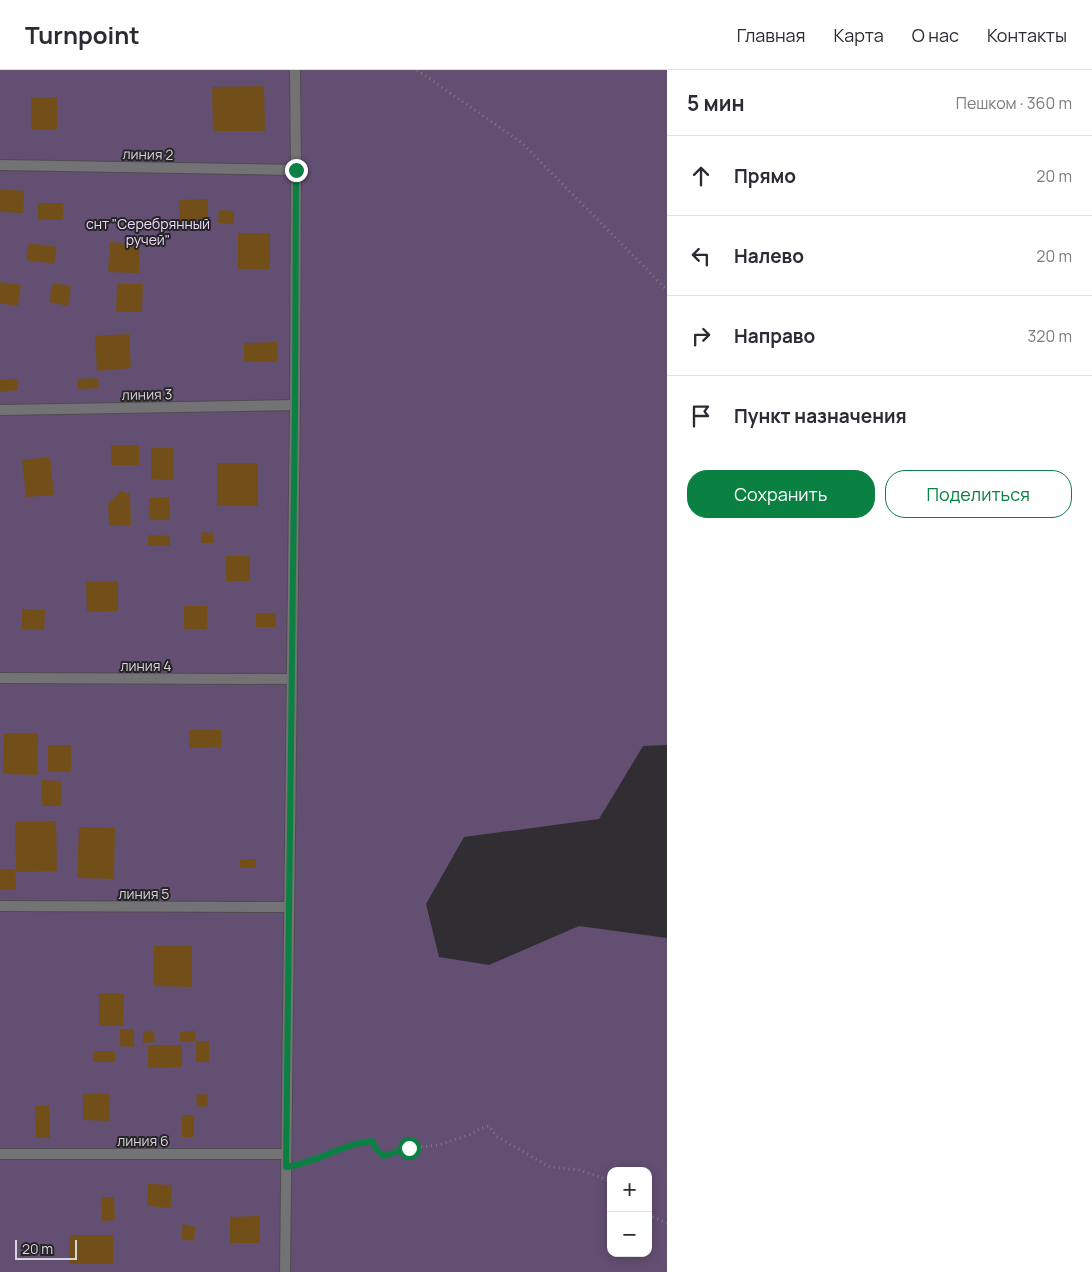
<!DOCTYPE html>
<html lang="ru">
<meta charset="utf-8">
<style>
:root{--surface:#fff;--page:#f2f2f3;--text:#2b2b33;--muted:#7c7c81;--line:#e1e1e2;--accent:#0b8043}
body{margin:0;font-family:Manrope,sans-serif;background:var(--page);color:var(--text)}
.controls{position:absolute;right:15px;bottom:15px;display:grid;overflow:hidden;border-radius:10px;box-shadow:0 2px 12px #0003}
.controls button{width:45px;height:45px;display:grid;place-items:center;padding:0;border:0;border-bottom:1px solid var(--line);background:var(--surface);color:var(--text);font:25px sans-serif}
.scale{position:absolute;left:15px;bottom:12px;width:62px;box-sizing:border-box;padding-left:5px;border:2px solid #d6d5d8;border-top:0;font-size:14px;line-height:18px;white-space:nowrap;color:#d6d5d8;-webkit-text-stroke:4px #272529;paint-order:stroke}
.stop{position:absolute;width:15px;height:15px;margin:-11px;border:4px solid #0b8043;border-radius:50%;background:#fff}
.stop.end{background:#0b8043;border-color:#fff;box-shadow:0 1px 5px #0008}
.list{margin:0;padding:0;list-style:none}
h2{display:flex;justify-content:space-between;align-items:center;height:65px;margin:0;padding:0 20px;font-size:21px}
h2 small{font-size:16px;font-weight:400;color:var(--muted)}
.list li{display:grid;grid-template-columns:32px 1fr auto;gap:15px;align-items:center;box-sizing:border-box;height:80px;padding:0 20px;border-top:1px solid var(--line)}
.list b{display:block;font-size:19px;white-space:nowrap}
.list em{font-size:16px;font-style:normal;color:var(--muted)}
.actions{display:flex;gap:10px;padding:15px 20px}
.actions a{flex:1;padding:11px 0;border:1px solid var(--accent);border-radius:20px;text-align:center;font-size:18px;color:var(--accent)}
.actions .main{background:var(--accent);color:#fff}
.icon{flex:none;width:28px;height:28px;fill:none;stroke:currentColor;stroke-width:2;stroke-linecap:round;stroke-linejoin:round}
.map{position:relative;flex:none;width:667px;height:1202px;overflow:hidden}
header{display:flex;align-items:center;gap:30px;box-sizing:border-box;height:70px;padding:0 25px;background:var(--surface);border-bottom:1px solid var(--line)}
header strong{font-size:24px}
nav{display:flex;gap:28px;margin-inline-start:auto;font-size:18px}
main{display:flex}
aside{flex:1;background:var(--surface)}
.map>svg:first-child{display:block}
.green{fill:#634f72;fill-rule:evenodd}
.building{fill:#724f19}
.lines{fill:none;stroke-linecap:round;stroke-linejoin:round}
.street-casing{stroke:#4f4c51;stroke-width:12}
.path{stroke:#7e7c80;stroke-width:3;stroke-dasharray:1 4;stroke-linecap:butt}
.street{stroke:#737274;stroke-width:10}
.route{stroke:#0b8043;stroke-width:6}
.labels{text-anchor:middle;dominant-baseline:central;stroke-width:4;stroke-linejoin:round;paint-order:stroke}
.street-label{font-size:14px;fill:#d6d5d8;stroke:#272529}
.park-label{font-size:14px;fill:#e9d8f7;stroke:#272529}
</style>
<header>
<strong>Turnpoint</strong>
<nav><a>Главная</a><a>Карта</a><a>О нас</a><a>Контакты</a></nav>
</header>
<main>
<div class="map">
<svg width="667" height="1202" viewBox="0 0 667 1202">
<rect width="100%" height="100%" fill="#312e33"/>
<path class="green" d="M0,0H667V675L643,676L599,749L464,767L426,834L439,887L489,895L579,856L667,868V1202H0ZM611,1101H648V1183H611Z"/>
<g class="building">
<polygon points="264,16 265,61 213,61 212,17"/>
<polygon points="57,27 57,60 31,60 31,28"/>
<polygon points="0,119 24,121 23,143 0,142"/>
<polygon points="208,129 208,150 197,150 197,155 180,155 179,130"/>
<rect x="38" y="133" width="25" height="17"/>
<polygon points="219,140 234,141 233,154 218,153"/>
<rect x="238" y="163" width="32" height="36"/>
<polygon points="110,172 140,174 139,203 108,202"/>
<polygon points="29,173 57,177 54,194 26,190"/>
<polygon points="0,212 21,215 18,236 0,233"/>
<polygon points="53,213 71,216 68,236 49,232"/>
<polygon points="117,214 143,214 142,242 116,242"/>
<polygon points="129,264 131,298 97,301 95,266"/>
<polygon points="277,272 277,292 244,292 244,273"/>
<polygon points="98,308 99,318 78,319 78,309"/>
<polygon points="17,309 18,320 0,322 0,310"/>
<rect x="111" y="375" width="28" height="20"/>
<polygon points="151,378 173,378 173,410 151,409"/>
<polygon points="50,387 54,425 26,427 22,390"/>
<rect x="217" y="393" width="41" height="43"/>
<polygon points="121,421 130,424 131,455 109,456 108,434"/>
<polygon points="169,427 170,450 149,450 149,428"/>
<polygon points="201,462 213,463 213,473 201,473"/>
<polygon points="148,465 170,466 170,476 148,475"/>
<rect x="226" y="486" width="24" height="25"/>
<polygon points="118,511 118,541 87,542 86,512"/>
<rect x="184" y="536" width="23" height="23"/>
<polygon points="22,539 45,540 44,560 22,559"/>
<rect x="256" y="543" width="20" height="14"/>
<polygon points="189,660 221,660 221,677 189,678"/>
<polygon points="4,663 38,663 37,705 3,704"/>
<rect x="48" y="675" width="23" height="27"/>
<polygon points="42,710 61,711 61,736 42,736"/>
<polygon points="56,751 57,801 16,802 15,752"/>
<polygon points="79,757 115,758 114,809 77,808"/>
<polygon points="256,789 256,798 240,798 240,790"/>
<polygon points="0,799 15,799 16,819 0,820"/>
<polygon points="154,876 192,876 192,917 154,916"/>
<polygon points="99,923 124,923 123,956 99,956"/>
<polygon points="120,959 134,959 134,977 120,976"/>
<polygon points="154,961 155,972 143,973 143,962"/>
<polygon points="195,961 196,971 180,972 180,962"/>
<rect x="196" y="971" width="13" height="21"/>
<polygon points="148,975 182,975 182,997 148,998"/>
<rect x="93" y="981" width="22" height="11"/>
<polygon points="83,1023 110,1024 109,1051 83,1050"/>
<polygon points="207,1024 208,1036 197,1037 196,1025"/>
<polygon points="49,1035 50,1068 36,1068 35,1036"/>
<polygon points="181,1045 194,1045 194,1067 182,1067"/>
<polygon points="148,1114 172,1115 171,1138 147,1136"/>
<polygon points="101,1127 114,1127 115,1150 102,1151"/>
<polygon points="260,1146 260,1173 230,1173 230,1147"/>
<polygon points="183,1154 196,1157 193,1171 181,1169"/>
<rect x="69" y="1165" width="44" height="29"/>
</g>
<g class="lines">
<defs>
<g id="street">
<polyline points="0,95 296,100"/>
<polyline points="0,340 295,335"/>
<polyline points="0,608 291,609"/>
<polyline points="0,836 289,837"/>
<polyline points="0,1084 286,1084"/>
<polyline points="285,1202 295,335 296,100 295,0"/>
</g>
</defs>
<use href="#street" class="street-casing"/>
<g class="path">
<polyline points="417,0 522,73 667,220"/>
<polyline points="300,1095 357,1073 373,1071 376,1079 383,1086 409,1078 439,1075 472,1064 481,1058 489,1056 496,1066 550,1097 579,1100 606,1109 611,1114"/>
<polyline points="648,1145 667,1153"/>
</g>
<use href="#street" class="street"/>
</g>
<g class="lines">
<path class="route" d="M296,100L295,335L286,1097C316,1093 342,1074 372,1071L376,1079L383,1086L409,1078"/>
</g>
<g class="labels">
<g class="street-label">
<text transform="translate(148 84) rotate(1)">линия 2</text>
<text transform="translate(147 324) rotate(-1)">линия 3</text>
<text x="146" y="595">линия 4</text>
<text x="144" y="823">линия 5</text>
<text x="143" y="1070">линия 6</text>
</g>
<g class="park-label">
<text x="148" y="153">снт "Серебрянный<tspan x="148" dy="16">ручей"</tspan></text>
</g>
</g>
</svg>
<div class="controls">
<button>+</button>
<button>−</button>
</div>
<div class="scale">20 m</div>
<div class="stop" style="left:409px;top:1078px"></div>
<div class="stop end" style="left:296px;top:100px"></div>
</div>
<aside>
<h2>5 мин<small>Пешком · 360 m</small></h2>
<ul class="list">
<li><svg class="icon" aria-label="ahead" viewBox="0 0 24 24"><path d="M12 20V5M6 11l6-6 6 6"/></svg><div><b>Прямо</b></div><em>20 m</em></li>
<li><svg class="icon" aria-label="left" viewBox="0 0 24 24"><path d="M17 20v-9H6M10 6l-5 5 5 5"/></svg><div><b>Налево</b></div><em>20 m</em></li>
<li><svg class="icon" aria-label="right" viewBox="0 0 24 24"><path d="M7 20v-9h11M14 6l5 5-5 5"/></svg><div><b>Направо</b></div><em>320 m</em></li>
<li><svg class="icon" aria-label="arrive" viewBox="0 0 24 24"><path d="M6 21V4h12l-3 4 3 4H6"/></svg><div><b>Пункт назначения</b></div></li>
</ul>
<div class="actions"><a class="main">Сохранить</a><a>Поделиться</a></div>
</aside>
</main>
